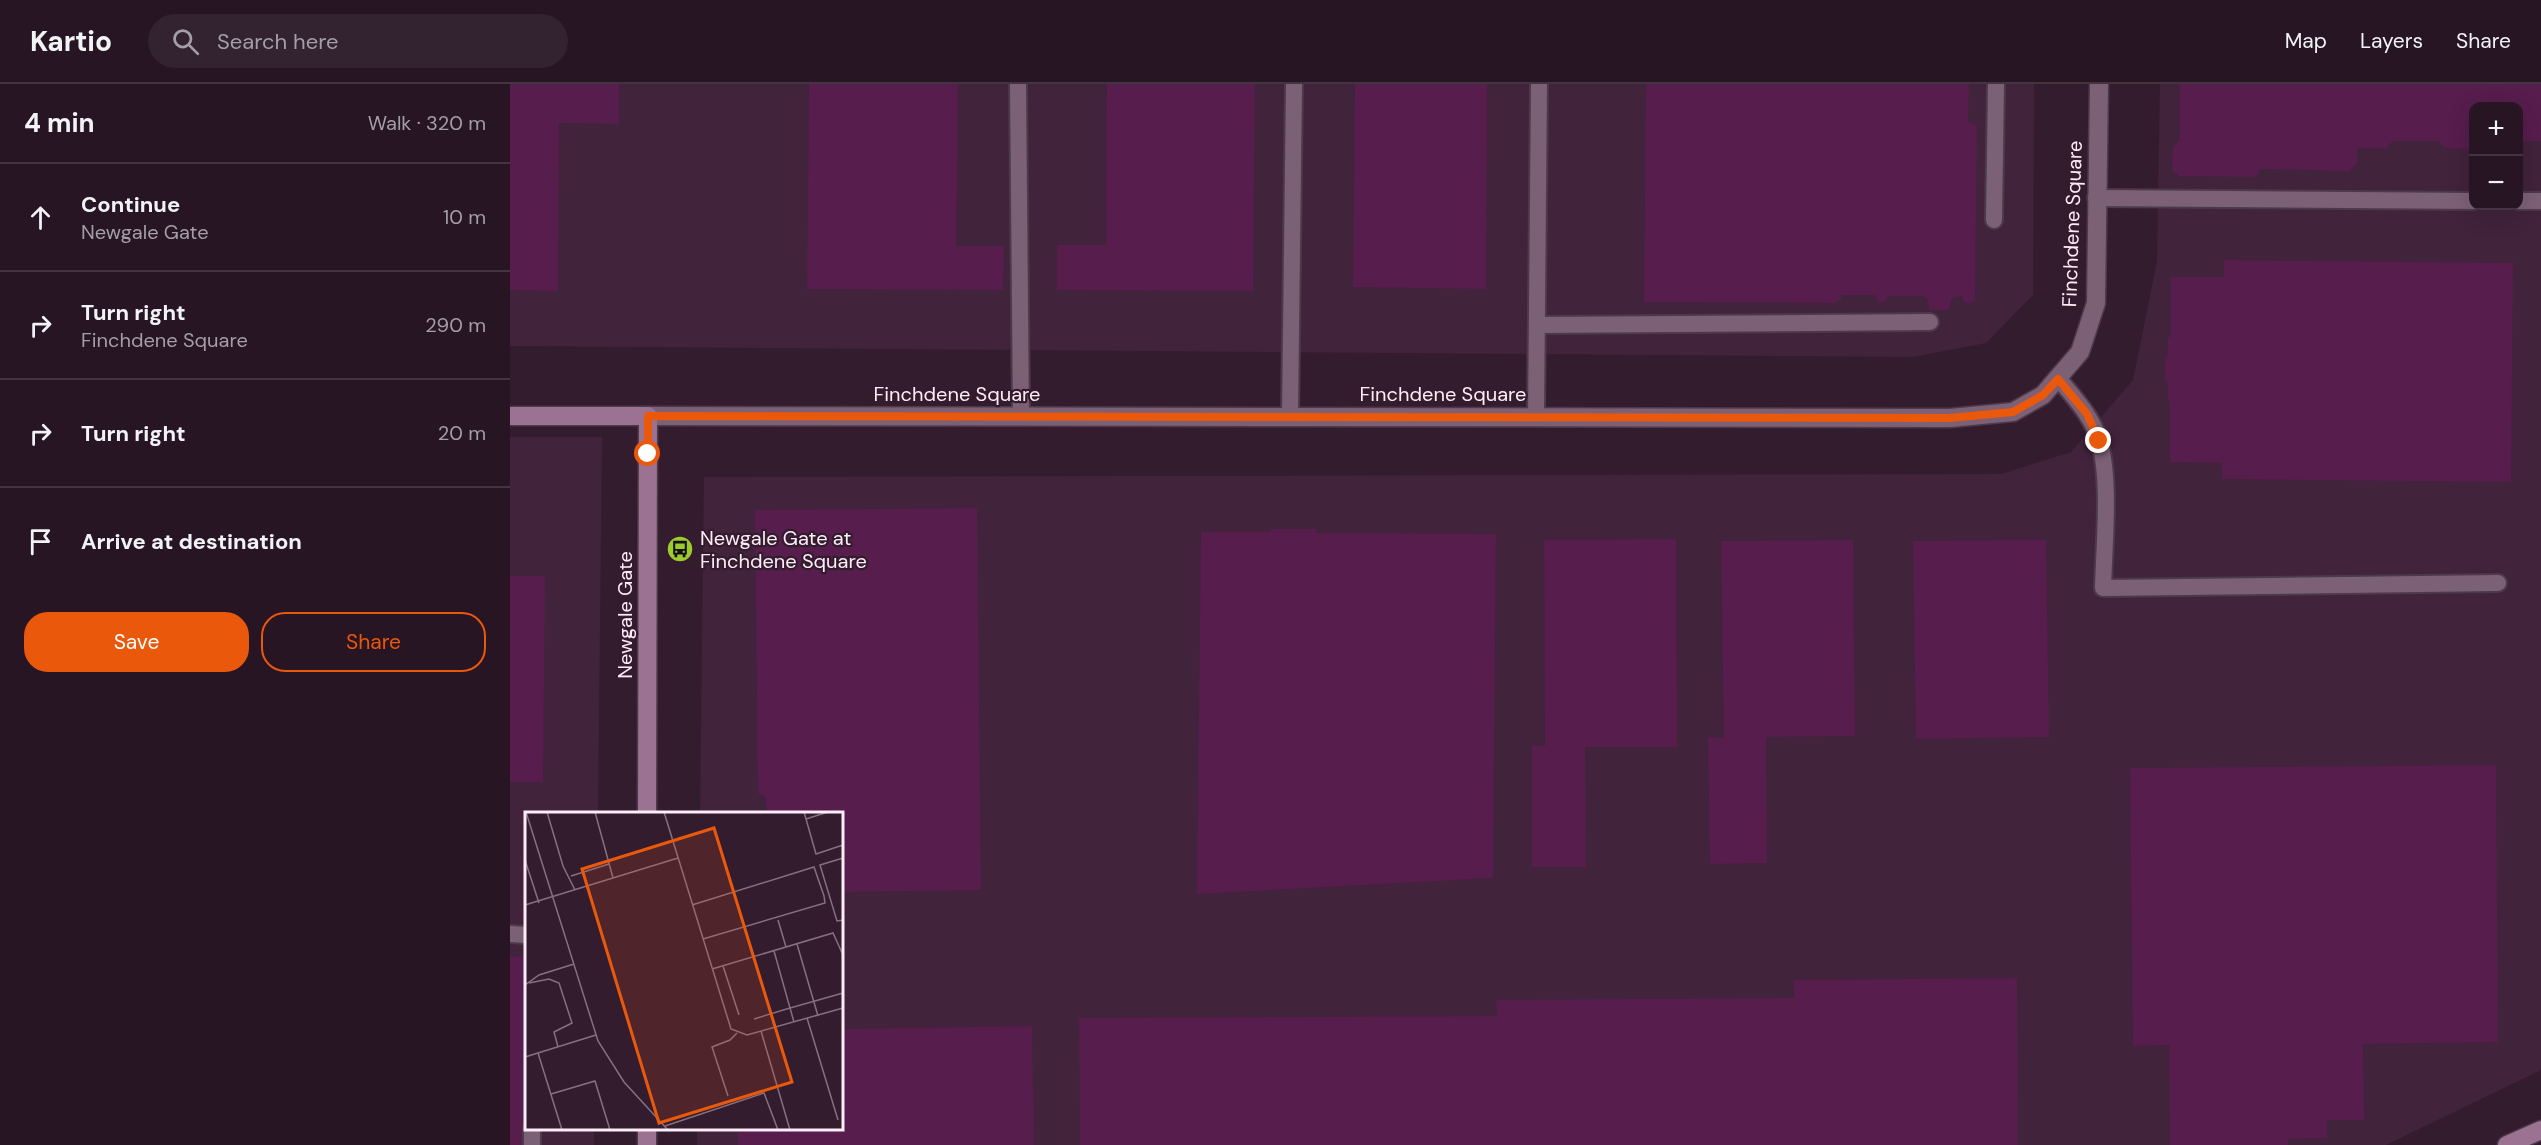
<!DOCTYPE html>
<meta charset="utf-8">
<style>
:root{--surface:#271523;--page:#332230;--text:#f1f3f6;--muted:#a49fa6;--line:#433441;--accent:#ea580c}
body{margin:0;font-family:"DM Sans",sans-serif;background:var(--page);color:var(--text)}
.controls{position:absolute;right:18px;top:18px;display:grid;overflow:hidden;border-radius:12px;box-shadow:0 6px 24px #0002}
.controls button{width:54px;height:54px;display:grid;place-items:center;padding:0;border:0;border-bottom:2px solid var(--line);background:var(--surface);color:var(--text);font:30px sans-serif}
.stop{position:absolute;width:18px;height:18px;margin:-14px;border:4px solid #ea580c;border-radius:50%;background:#fff}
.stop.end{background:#ea580c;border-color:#fff;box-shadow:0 2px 6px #0008}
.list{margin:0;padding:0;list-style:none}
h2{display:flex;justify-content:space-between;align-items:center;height:78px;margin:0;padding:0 24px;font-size:26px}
h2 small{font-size:20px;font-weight:400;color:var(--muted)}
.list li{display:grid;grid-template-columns:39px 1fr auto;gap:18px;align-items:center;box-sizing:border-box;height:108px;padding:0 24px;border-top:2px solid var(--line)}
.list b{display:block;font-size:22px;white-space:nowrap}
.list p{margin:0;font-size:20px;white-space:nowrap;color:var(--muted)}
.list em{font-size:20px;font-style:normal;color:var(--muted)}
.actions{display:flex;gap:12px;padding:18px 24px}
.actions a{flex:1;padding:14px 0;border:2px solid var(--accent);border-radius:24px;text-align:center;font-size:21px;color:var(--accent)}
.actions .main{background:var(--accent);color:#fff}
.icon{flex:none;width:33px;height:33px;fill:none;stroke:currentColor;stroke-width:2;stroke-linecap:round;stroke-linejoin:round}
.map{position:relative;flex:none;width:2031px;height:1061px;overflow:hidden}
header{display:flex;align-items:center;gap:36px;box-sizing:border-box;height:84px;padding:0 30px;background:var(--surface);border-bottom:2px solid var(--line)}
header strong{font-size:28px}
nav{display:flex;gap:33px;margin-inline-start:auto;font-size:21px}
.search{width:420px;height:54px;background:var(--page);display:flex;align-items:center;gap:15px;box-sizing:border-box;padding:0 21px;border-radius:33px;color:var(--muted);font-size:22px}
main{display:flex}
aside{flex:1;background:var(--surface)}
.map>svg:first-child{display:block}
.built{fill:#41233b;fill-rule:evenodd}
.building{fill:#561d4d}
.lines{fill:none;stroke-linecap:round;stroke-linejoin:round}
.lane-casing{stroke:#4d3949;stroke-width:20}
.street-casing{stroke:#4d3949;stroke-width:21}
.secondary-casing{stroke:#4d3949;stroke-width:21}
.lane{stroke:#7c6076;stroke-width:16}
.street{stroke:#7c6076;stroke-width:18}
.secondary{stroke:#9b7292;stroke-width:18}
.route{stroke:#ea580c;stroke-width:8}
.labels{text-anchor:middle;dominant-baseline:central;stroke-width:4.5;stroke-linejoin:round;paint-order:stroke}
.street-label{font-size:20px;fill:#feedf9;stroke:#341c2f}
.poi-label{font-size:20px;fill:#feedf9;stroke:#341c2f;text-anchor:start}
.inset-road{fill:none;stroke:#857080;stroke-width:1.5}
.view{fill:#e8590c;fill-opacity:0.15;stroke:#e8590c;stroke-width:3}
.inset-edge{fill:none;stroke:#feedf9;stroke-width:3}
</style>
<header>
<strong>Kartio</strong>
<div class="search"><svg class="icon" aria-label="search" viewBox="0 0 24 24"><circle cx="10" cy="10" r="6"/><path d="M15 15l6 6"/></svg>Search here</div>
<nav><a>Map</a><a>Layers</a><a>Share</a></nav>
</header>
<main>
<aside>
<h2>4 min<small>Walk · 320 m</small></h2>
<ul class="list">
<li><svg class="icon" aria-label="ahead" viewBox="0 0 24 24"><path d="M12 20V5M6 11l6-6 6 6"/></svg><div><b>Continue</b><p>Newgale Gate</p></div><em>10 m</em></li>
<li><svg class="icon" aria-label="right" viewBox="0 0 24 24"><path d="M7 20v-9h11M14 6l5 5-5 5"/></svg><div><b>Turn right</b><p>Finchdene Square</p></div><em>290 m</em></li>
<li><svg class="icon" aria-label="right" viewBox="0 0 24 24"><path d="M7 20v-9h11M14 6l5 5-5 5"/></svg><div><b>Turn right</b></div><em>20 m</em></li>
<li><svg class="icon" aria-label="arrive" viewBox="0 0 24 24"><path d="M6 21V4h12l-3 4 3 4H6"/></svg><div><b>Arrive at destination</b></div></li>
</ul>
<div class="actions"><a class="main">Save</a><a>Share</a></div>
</aside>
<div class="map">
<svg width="2031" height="1061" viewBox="0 0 2031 1061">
<rect width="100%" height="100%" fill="#341c2f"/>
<g class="built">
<polygon points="0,0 1524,0 1523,211 1476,259 1403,273 0,262"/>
<path d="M1650,0H2031V986L1876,1061H187V1045L332,1044V730L190,729L194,393L1491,390L1561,368L1623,296L1647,177ZM1964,22H2008V122H1964Z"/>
<polygon points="0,353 92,353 88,729 16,730 16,1044 84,1045 84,1061 0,1061"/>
</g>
<g class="building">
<polygon points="0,0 109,0 109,40 49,39 48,207 0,206"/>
<polygon points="299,0 448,0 446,162 494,162 493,206 297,205"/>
<polygon points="597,0 745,0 743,207 547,206 547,161 596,161"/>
<polygon points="845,0 977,0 976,205 843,203"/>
<polygon points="1136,0 1459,0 1458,37 1467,42 1465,216 1459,220 1454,218 1452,212 1442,214 1439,226 1419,226 1418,216 1413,212 1378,212 1376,217 1369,219 1365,211 1331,211 1331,215 1325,219 1134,218"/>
<polygon points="1670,0 2031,0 2031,57 2008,57 2008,22 1964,22 1964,65 1935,64 1928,57 1883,57 1877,64 1847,64 1847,79 1839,87 1750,85 1746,93 1669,92 1662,86 1663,63 1670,56"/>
<polygon points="1714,176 2003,179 2001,398 1712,395 1712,379 1660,378 1660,317 1658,317 1658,297 1655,297 1655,273 1658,273 1658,253 1661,253 1661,193 1714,193"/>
<polygon points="467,424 471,806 332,808 332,730 257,730 256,713 248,709 245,426"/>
<polygon points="761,445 806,445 806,449 986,450 983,794 687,810 691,448 761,448"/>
<polygon points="1166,455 1167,663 1075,663 1076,783 1022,783 1022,662 1035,662 1034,456"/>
<polygon points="1343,456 1345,652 1256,653 1257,779 1200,780 1198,653 1214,654 1211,457"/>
<polygon points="1505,456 1536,456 1539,653 1406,655 1403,457"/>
<polygon points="0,492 35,492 33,698 0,698"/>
<polygon points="1986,681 1988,958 1853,960 1854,1036 1817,1036 1817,1054 1778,1055 1778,1061 1660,1061 1659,961 1623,962 1620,684"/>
<polygon points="0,872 15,873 14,1061 0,1061"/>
<polygon points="1507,894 1508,1061 570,1061 569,934 987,932 986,916 1284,914 1284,896"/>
<polygon points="522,942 524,1061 228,1061 228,1044 332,1044 332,945"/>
</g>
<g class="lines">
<defs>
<g id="lane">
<polyline points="508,0 511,332"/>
<polyline points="1586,114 1964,117"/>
<polyline points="2008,117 2031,117"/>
<polyline points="1484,136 1486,0"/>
<polyline points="1027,241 1420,238"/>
<path d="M1549,295C1564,314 1582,332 1589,356C1601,396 1594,461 1593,504L1988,499"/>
<polyline points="780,333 784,0"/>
<polyline points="1026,333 1029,0"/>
<polyline points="0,850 16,851"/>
<polyline points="22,1044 22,1061"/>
</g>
<polyline id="street" points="138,332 1440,334 1503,328 1533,311 1570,268 1586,219 1589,0"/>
<g id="secondary">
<polyline points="0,332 138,332 137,730"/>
<polyline points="137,1061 137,1044"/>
<polyline points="1997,1061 2031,1046"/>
</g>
</defs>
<use href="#lane" class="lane-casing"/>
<use href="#street" class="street-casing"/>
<use href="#secondary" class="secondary-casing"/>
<use href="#lane" class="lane"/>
<use href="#street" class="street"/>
<use href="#secondary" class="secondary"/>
</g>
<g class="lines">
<polyline class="route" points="138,370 138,332 1440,334 1503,328 1533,311 1548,295 1577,330 1589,357"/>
</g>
<defs>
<symbol id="bus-disc" viewBox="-11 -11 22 22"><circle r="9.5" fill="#9eca2f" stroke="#341c2f"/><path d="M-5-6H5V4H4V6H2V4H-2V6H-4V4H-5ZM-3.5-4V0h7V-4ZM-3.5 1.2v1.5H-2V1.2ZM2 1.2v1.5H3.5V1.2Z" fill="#111"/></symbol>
</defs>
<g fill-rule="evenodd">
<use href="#bus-disc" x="155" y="450" width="30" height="30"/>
</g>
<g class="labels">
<g class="street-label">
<text transform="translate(1562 140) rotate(-88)">Finchdene Square</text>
<text x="447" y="310">Finchdene Square</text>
<text x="933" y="310">Finchdene Square</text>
<text transform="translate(115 531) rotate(-90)">Newgale Gate</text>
</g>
<g class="poi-label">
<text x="190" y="454">Newgale Gate at<tspan x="190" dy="23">Finchdene Square</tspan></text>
</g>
</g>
<g transform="translate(15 728)">
<rect width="318" height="318" fill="#341c2f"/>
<path class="inset-road" d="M1,0L73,229L99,270L143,318M22,0L38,54L50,78M70,0L88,66M139,0L206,217L222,223L318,196M279,0L291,42L318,33M281,7L303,0M318,46L295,53L312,109L318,108M0,48L14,91M46,64L84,52M0,93L153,46M167,93L289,55L299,84L300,91L178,127M253,108L261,135M272,132L293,204M198,154L214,203M187,157L308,121L318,143M4,171L24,167L34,171L47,211L29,220L33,235M0,173L14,163L49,152M282,206L313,308M229,207L265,196L249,139M269,210L265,196L318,181M236,219L265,318M13,241L37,318M0,245L71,223M26,282L70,269L85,318M203,284L187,235L205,228L212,221M140,314L239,281L253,318"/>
<path class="view" d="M189,16L267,270L134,311L57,57Z"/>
<rect width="318" height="318" class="inset-edge"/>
</g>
</svg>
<div class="controls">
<button>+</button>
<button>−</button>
</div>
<div class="stop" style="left:138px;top:370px"></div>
<div class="stop end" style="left:1589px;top:357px"></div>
</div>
</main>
